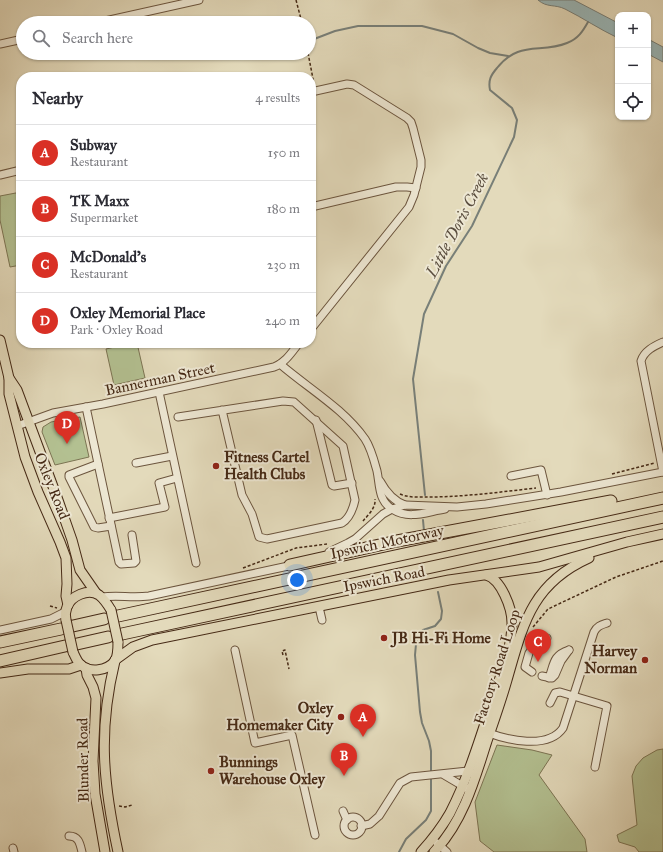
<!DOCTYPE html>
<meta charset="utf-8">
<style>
:root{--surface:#fff;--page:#f7f7f7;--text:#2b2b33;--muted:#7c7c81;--line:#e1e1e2;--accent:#d93025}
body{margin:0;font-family:"IM FELL Great Primer",serif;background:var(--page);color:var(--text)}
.controls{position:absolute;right:12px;top:12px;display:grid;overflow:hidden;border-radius:8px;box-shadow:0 1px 3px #0004}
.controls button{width:36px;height:36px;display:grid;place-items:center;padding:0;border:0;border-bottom:1px solid var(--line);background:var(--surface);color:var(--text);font:20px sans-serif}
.you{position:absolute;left:297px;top:580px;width:14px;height:14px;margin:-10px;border:3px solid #fff;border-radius:50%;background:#1a73e8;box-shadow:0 0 0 6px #1a73e833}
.badge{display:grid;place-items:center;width:26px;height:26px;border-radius:50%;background:var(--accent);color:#fff;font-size:13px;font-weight:700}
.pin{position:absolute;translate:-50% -33px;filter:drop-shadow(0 1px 2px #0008)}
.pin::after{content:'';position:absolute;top:21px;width:14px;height:12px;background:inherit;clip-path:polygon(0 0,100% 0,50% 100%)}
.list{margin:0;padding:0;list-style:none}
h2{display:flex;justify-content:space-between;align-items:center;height:52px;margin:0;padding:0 16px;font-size:17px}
h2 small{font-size:13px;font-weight:400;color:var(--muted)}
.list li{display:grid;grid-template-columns:26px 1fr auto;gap:12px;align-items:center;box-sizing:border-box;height:56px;padding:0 16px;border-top:1px solid var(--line)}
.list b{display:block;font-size:15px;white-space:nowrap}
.list p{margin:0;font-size:13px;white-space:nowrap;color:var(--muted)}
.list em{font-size:13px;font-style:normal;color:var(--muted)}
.icon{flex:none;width:22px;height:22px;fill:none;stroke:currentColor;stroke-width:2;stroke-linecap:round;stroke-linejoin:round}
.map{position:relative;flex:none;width:663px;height:852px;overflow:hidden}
.search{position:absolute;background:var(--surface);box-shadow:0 1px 3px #0004;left:16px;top:16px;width:300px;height:44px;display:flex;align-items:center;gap:10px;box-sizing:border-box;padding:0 14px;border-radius:22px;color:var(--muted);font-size:15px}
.panel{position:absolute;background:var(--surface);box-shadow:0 1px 3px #0004;left:16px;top:72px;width:300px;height:276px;border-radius:16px}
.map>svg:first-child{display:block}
.green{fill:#b3c091;stroke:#7c7453}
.water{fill:#9ab8ba;stroke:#787f78}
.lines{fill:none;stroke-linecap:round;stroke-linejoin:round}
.stream{stroke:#787f78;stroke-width:2}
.minor-casing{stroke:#6c553e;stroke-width:9}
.major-casing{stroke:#452915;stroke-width:11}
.highway-casing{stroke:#452915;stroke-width:13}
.path{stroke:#452915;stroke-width:1.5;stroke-dasharray:3 2;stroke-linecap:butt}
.minor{stroke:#ede7d3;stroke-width:7}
.major{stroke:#e3dabb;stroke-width:9}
.highway{stroke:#e3dabb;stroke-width:11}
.major-bridge-casing{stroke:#452915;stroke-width:11;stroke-linecap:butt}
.major-bridge{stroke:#e3dabb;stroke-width:9}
.poi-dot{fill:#8f2418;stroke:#ede7d3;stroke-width:1.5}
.labels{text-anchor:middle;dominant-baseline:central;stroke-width:4;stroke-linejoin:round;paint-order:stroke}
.street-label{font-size:15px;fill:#452915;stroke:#ede7d3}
.poi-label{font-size:15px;font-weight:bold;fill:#452915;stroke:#ede7d3;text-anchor:start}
.water-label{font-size:16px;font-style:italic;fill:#5a4d3e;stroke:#ede7d3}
</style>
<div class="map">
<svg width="663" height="852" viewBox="0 0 663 852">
<rect width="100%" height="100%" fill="#e3dabb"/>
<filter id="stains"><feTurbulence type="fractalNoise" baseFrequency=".005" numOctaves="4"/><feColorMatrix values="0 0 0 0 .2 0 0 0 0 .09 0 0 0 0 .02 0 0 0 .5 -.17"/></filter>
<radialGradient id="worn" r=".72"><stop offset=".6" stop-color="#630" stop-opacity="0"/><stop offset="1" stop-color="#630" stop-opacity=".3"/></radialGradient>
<g class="green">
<polygon points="21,192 21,265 10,267 0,220 0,196"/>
<polygon points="132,343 137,343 145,378 114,385 106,349"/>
<polygon points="80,417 89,457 55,465 42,432 43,427 51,422"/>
<polygon points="497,745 532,750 552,755 539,775 585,839 587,852 494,852 480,841 475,802"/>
<polygon points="663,749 663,852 639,852 635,847 619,842 617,835 637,825 632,776 636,766 643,758 657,750"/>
</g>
<g class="water">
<path d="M538,0H574L618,23V38C599,29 583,18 565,9C555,4 547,8 538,0Z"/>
<polygon points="648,39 663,47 663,62 648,54"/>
</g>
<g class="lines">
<g class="stream">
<polyline points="309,41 335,31 358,26 422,26 453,34 478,48 490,53 508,56"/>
<path d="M425,495L413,379L424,314L446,266L472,226L514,137L517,120L512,108L490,90C488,80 491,75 497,68C519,40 540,54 567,43C578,39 583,31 588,22"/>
<polyline points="423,520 424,531"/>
<polyline points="399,852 406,839 426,820 431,811 431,751 429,741 422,723 420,712 415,655 416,644 419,634 423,630 435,626 441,619 442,611 438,592"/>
</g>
<defs>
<g id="minor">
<polyline points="96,23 199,0"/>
<polyline points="0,44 23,39"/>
<polyline points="311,92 347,84 354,85 407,118 411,122 413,128 421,160 421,167 414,195 409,207 311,329"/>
<polyline points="0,175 21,170"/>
<polyline points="311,207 396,187 407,187 416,188"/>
<path d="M280,364C309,389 343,408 365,439C371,448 374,460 377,471C380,485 378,500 392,509C409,520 426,512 445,509"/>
<polyline points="159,392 196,563"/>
<polyline points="86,407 119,562 121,564 134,563 136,561 132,535"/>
<path d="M178,417L283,401L294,402L343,446L355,500C353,509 350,518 342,523L267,539L259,537L252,514L242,495L222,410"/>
<polyline points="316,420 332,485 334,486 352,483"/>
<path d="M17,426L53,413L103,404L274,367C285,363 292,352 299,343"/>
<polyline points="136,463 172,456"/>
<polyline points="98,464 69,475 69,477 94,527 98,528 111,526"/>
<path d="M663,472L641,361C644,351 654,346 663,342"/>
<polyline points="511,476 541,470 547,495"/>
<path d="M380,481C386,492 393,501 405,505"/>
<polyline points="109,518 165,507 159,483 177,478"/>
<polyline points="329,552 348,543 355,539 383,514 392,509 405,505 457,507 486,504 561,492 663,472"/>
<path d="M102,597C117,595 133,598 149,596L293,565"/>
<polyline points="319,607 322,620"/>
<polyline points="0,630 51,619 65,612"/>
<polyline points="531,649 536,644 547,638"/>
<polyline points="235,650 255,743 292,735 315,835"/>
<polyline points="529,653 525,667 532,672"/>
<polyline points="542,676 552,678 555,675 561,661 569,650"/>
<path d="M549,678C554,664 553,655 569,650"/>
<polyline points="550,703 555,693 560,692 607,706 595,767"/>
<path d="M486,732C507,740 548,750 563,728L594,632C597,626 601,625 607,623"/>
<polyline points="444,775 466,788"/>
<polyline points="343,811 347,820"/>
<circle cx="353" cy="826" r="9"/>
<polyline points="361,826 370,824 379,816 400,783 411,777 468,771 472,773"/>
<path d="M69,836C79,836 80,844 82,852"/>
<polyline points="437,843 447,852"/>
<polyline points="13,848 14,852"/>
</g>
<g id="major">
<polyline points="0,340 9,378 9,394 25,457 38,492 60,542 66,558 67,584 66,596 68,605"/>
<polyline points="9,378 17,390 58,500 72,540 80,570 96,593"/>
<path d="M66,620C65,616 65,612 67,607C71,596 88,588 99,595C104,599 108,605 111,610"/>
<path d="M73,652C75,656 77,662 81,665C90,673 107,671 115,661C118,656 118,648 118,642"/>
<polyline points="115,660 133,647 152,640 449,580 539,567 627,542 663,534"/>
<path d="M115,661C98,731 103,782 118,852"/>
<polyline points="86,668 87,675 93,687 96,698 93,761 95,794 105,852"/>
<polyline points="0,673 28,669 69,669 81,665"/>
<path d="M421,852C432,840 442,827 450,813C469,776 481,735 494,696C501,673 512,648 512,623C512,608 501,579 486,575"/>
<path d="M434,852C463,822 475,779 487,741C494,721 501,701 507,680C523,625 531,584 589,558"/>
</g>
<g id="highway">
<polyline points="290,565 397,541 611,501"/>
<polyline points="118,616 663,498"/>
<polyline points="73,626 104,619"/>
<polyline points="122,634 663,517"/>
<polyline points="0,642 61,629"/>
<polyline points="77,644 108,637"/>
<polyline points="0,661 65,646"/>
</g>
</defs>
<use href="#minor" class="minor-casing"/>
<use href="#major" class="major-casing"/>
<use href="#highway" class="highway-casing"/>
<g class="path">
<polyline points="296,0 302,23"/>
<polyline points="308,53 314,84"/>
<polyline points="612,474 655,463"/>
<path d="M400,494C409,498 419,497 428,497C464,497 500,492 536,488"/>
<path d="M363,521C368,515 376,508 375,499"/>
<polyline points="243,568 296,548 327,544"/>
<polyline points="50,606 57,608"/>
<polyline points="533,627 548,609 616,577 663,561"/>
<polyline points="283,655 282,651 285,650 289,669"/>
<polyline points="119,806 125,807 132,805"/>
</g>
<use href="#minor" class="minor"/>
<use href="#major" class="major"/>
<use href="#highway" class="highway"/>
<defs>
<g id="major-bridge">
<polyline points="111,610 118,642"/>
<polyline points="66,620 73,652"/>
</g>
</defs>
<use href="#major-bridge" class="major-bridge-casing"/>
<use href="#major-bridge" class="major-bridge"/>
</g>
<g class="poi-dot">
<circle cx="216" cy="466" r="4"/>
<circle cx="384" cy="638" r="4"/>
<circle cx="645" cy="660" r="4"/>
<circle cx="341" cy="717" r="4"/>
<circle cx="211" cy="771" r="4"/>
</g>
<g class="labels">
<g class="street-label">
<text transform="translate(160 379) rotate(-12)">Bannerman Street</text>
<text transform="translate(52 486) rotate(68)">Oxley Road</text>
<text transform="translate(387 542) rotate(-12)">Ipswich Motorway</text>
<text transform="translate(384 579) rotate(-11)">Ipswich Road</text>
<text transform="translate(497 667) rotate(-72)">Factory Road Loop</text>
<text transform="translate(83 760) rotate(-91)">Blunder Road</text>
</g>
<g class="poi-label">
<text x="224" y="457">Fitness Cartel<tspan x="224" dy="17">Health Clubs</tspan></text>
<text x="392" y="638">JB Hi-Fi Home</text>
<text x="637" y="651" text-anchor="end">Harvey<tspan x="637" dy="17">Norman</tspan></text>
<text x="333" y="708" text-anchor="end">Oxley<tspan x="333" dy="17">Homemaker City</tspan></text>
<text x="219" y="762">Bunnings<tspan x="219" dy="17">Warehouse Oxley</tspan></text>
</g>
<g class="water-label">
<text transform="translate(457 225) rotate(-62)">Little Doris Creek</text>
</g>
</g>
<rect width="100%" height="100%" filter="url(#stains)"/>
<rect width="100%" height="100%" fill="url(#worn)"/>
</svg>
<div class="controls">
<button>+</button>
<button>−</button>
<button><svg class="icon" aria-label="locate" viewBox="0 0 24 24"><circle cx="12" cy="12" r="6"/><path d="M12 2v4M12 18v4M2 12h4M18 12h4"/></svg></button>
</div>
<div class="you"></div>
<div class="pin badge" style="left:363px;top:737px">A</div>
<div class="pin badge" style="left:344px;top:776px">B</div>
<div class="pin badge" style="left:538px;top:662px">C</div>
<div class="pin badge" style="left:67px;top:444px">D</div>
<div class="search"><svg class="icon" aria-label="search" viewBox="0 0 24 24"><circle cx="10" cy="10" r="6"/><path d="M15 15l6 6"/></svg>Search here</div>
<section class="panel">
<h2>Nearby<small>4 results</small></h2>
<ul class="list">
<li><span class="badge">A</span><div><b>Subway</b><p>Restaurant</p></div><em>150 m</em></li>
<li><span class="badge">B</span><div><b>TK Maxx</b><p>Supermarket</p></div><em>180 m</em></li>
<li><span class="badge">C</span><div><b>McDonald's</b><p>Restaurant</p></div><em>230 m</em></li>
<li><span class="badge">D</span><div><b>Oxley Memorial Place</b><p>Park · Oxley Road</p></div><em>240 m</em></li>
</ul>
</section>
</div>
